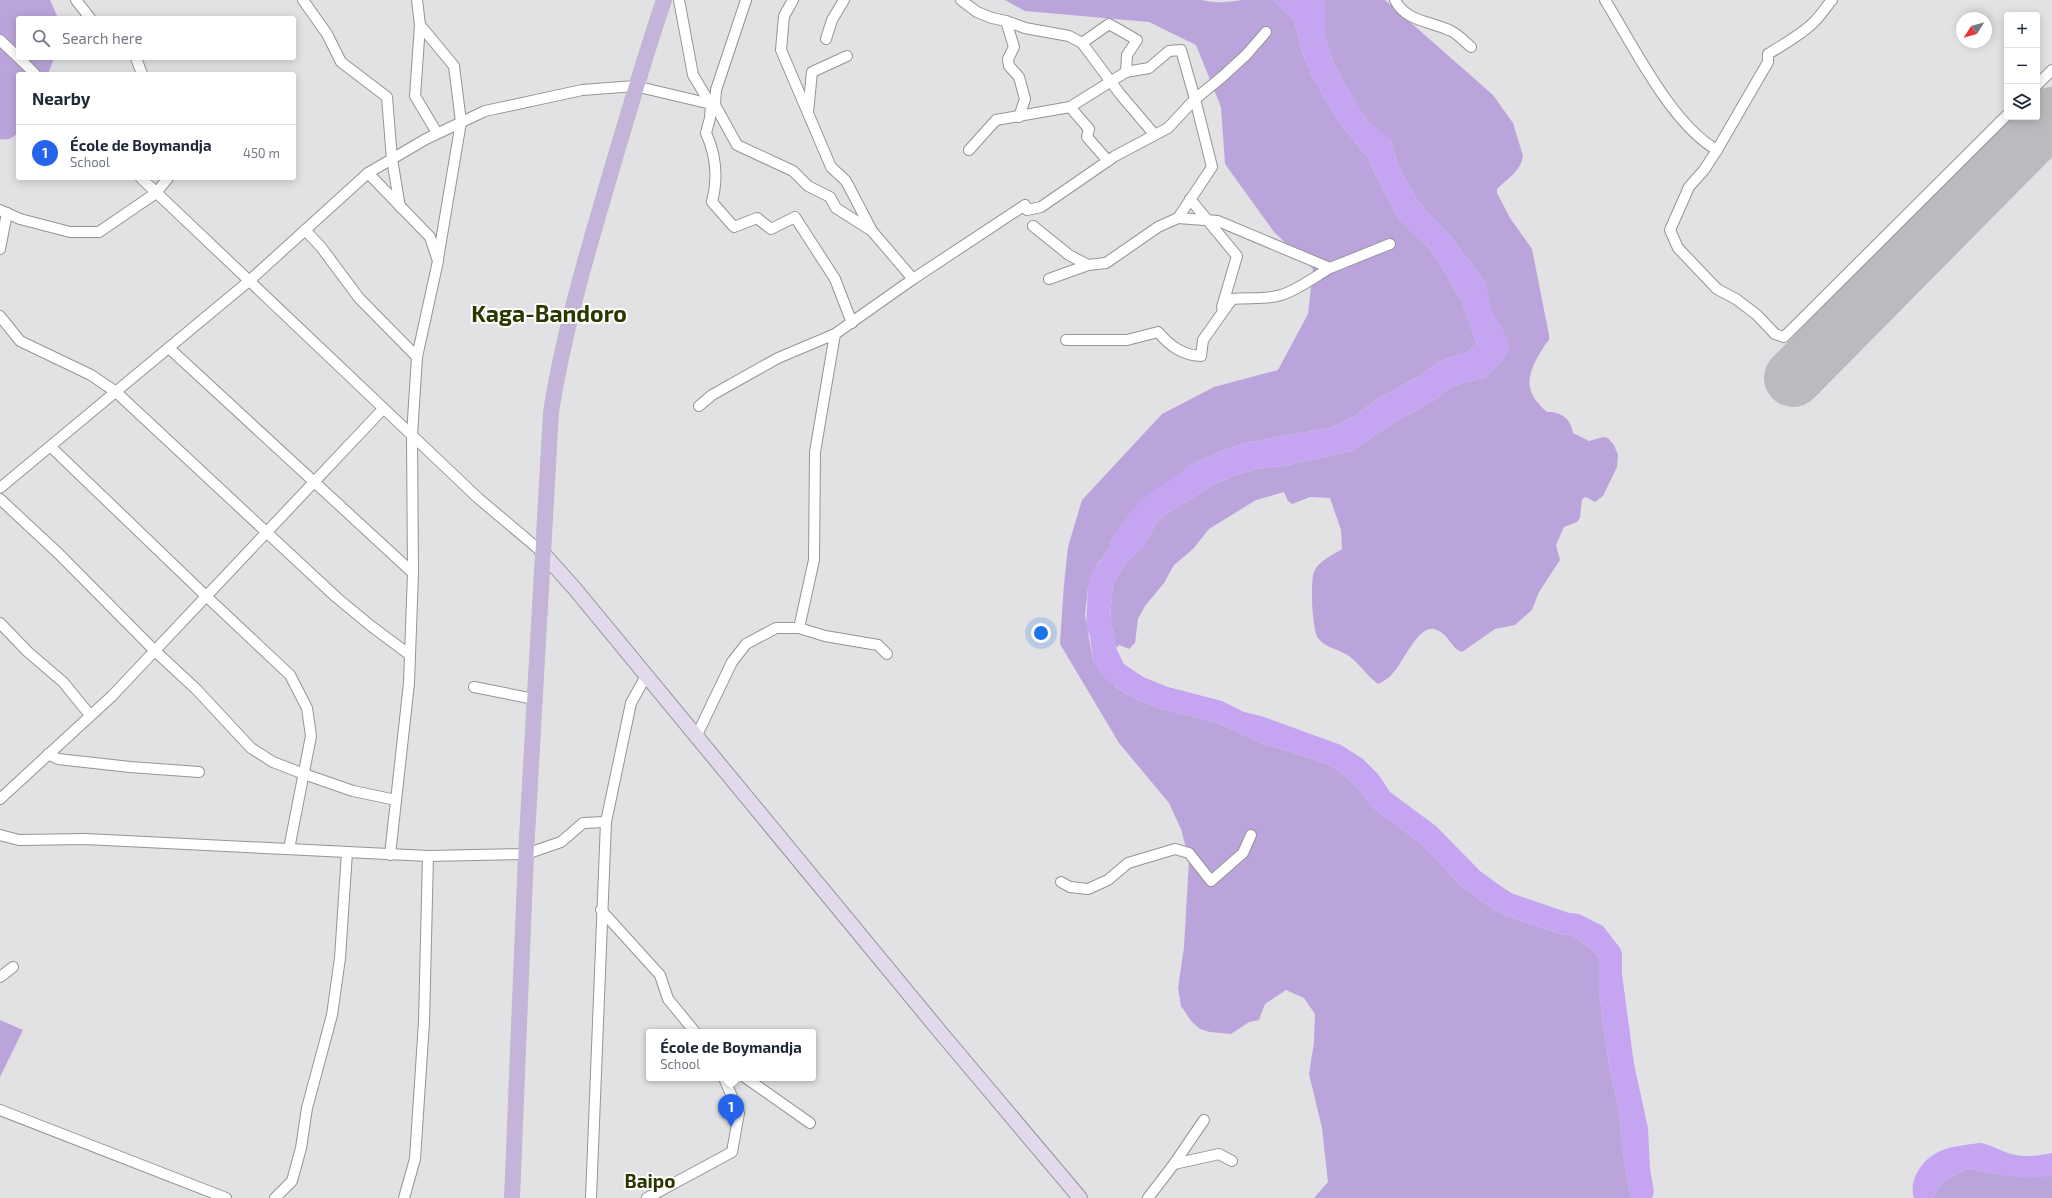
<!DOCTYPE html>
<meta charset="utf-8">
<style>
:root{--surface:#fff;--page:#f2f2f3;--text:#1f2937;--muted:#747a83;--line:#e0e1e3;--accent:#2563eb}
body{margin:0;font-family:"Exo 2",sans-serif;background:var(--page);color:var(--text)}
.controls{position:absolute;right:12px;top:12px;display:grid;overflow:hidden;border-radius:4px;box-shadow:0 2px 10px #0003}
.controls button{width:36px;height:36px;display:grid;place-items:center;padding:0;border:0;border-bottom:1px solid var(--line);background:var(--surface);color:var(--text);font:20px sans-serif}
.compass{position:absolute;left:1956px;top:12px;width:36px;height:36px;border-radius:50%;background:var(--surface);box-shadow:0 2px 10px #0003;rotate:233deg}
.you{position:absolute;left:1041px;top:633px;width:14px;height:14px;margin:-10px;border:3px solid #fff;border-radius:50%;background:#1a73e8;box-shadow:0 0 0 6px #1a73e833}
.badge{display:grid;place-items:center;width:26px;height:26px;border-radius:50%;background:var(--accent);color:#fff;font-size:13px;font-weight:700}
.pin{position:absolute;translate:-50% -33px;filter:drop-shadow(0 1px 2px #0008)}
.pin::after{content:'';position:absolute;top:21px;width:14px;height:12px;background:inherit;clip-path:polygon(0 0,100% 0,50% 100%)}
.popup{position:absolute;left:646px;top:1029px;width:170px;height:52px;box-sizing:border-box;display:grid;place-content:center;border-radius:4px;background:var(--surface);filter:drop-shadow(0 1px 3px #0005);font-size:13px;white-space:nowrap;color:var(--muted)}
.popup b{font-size:15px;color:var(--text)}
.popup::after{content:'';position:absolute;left:50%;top:100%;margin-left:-8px;border:8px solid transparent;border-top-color:var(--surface)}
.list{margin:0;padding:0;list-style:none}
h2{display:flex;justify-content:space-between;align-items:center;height:52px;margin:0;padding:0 16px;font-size:17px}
h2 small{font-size:13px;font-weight:400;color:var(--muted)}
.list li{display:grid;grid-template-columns:26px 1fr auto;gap:12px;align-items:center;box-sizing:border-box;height:56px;padding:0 16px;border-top:1px solid var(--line)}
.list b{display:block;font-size:15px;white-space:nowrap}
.list p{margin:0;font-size:13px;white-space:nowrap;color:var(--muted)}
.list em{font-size:13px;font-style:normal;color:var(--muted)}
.icon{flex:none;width:22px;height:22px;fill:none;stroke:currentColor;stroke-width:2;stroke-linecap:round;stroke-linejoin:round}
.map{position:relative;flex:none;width:2052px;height:1198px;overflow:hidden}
.search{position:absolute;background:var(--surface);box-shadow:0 2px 10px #0003;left:16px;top:16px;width:280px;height:44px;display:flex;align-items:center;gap:10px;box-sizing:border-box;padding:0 14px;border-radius:4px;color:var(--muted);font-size:15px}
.panel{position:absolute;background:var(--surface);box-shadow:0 2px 10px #0003;left:16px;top:72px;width:280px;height:108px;border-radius:4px}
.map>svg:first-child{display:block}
.green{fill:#bba4db}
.water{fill:#c5a5f1}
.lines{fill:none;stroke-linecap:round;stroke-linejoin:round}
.runway{stroke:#bcbabe;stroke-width:58}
.street-casing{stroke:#959497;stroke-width:12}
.secondary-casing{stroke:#959497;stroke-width:16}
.primary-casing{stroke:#c0c0c1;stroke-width:16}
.street{stroke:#fff;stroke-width:10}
.secondary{stroke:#e2daec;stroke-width:14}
.primary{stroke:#c4b4d9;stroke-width:15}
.labels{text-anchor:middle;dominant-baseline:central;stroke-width:4;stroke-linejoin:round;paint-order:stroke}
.district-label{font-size:19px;font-weight:bold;fill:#2a3800;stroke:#fff}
.town-label{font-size:23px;font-weight:bold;fill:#2a3800;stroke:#fff}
</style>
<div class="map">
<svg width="2052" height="1198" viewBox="0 0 2052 1198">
<rect width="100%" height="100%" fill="#e2e1e4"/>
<g class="green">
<path d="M0,0H50L58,18H18V58H54L48,74H18V132C13,138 8,141 0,139Z"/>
<path d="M1005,0H1202C1218,4 1227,2 1243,0C1253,0 1264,0 1274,0L1294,20L1302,51L1312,76L1338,121L1369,159L1374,172L1395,212L1404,224L1431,250L1462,301L1477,345L1463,354L1440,361L1419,376L1381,397L1353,417L1330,428L1250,442L1224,450L1196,462L1166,483L1127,520L1114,536L1107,552L1096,566L1088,588L1085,615L1093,661L1115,686L1131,697L1159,708L1218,723L1261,743L1328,764L1346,776L1359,789L1371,806L1419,842L1463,887L1480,900L1499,913L1561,934L1573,936L1589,947L1599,958V992L1609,1065L1619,1109L1624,1159L1631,1198H1314L1328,1182L1322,1128L1309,1074L1314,1042L1315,1014L1304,998L1286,990L1265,1004L1259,1020L1249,1022L1231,1034L1210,1032L1200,1029L1192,1022L1181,1006L1178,988L1184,947L1189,860L1181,829L1169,803L1119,743L1060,644L1064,584L1068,547L1082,500L1162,414L1214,387L1278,370L1308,314L1313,269L1274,232L1225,164L1221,107L1196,45L1149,22L1025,11Z"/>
<path d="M1323,0H1385L1493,95L1513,123L1523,156C1521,171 1507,179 1497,189V193L1510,218L1532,249L1549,335V340C1544,345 1541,352 1537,358C1525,381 1527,395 1547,412C1561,411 1571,419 1573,433L1589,441L1603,437L1608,438L1614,445L1618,455L1617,467L1603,496L1595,502L1586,497L1582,499L1580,518L1577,522L1564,527L1556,545L1560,560L1539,592L1532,610L1515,625L1495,629L1462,652C1451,649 1449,633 1434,629C1418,625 1403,663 1393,673C1389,678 1384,681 1378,684C1367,676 1360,664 1349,656C1339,649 1325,648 1318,638C1312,630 1310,581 1314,572C1318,561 1333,555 1342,549L1341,530L1330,498L1310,497L1292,504L1288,501L1284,492L1256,500L1209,529L1193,549L1174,565L1164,583L1145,606L1138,619L1135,643L1129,649L1119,645L1116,648L1110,617L1113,585L1125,564L1144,546L1155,525L1162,517L1210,486L1233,476L1257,469L1288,465L1351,451L1396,421L1433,401L1453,386L1486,377L1506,356L1489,305L1485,282L1451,237L1418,202L1398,165L1391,140L1370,124L1360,110L1335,67L1325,37V10Z"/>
<polygon points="0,1020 23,1030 0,1077"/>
<path d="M1967,1168C1995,1174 2023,1180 2052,1175V1198H1933L1941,1183Z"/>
</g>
<g class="water">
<polygon points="1274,0 1323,0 1325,10 1325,37 1335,67 1366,119 1391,140 1398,165 1418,202 1451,237 1485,282 1491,310 1505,333 1510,347 1506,356 1486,377 1453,386 1433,401 1396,421 1351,451 1288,465 1257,469 1233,476 1210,486 1162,517 1155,525 1144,546 1125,564 1113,585 1110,617 1116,648 1124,664 1143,677 1168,687 1222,701 1244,712 1261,716 1341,745 1363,759 1378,774 1390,792 1436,826 1480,871 1495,882 1511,893 1569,913 1579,914 1603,926 1620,948 1622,954 1622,974 1634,1064 1648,1128 1650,1169 1654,1192 1652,1198 1631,1198 1624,1159 1619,1109 1609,1065 1599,992 1599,958 1589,947 1573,936 1561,934 1499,913 1480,900 1463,887 1419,842 1371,806 1359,789 1346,776 1328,764 1261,743 1218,723 1159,708 1131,697 1107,680 1100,672 1093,661 1090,637 1086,626 1088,588 1092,572 1107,552 1114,536 1134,507 1145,496 1196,462 1224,450 1250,442 1330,428 1353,417 1381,397 1419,376 1440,361 1463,354 1477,345 1462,301 1431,250 1404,224 1395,212 1374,172 1369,159 1338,121 1312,76 1302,51 1294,20"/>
<path d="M1979,1143C1990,1144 1998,1150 2008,1153C2022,1158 2038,1156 2052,1153V1175C2023,1181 1995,1174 1967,1168L1941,1183L1933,1198H1914C1911,1189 1913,1179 1918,1171C1933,1147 1953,1147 1979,1143Z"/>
</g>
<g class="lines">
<polyline class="runway" points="1793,378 2052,116"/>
<defs>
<g id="street">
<polyline points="76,0 90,18"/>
<polyline points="303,0 327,34 341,62 387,97 392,159 400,207"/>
<polyline points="417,0 420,25 454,66 461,122 438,259"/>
<path d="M679,0L693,75L711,105L710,118L706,133C716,155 718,179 712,202L734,227L757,218L771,229L795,217L835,279L852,323"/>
<polyline points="746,0 716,90 715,105 737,145 793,171 808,186 830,197 836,208 872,231 913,279"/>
<polyline points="793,0 784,16 781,50 831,167 846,181 872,231"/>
<polyline points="961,0 977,12 992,18 1006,21 1025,28 1069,36 1082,43 1120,94 1154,134"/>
<path d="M1395,0C1406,22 1431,21 1451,31C1458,34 1465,42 1471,47"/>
<path d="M1605,0C1633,45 1671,124 1717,150L1704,170L1689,187L1670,230L1678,248L1717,289L1736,299L1757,315L1775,334L1784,337L2007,115"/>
<polyline points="1006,21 1014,47 1008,59 1009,66 1019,77 1025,99 1019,117"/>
<polyline points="420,25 415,96 437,133"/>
<polyline points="826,39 832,20 844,0"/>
<polyline points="0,40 18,57"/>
<polyline points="1082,43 1109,24 1137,40 1127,55 1126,72"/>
<polyline points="19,58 35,74"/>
<polyline points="136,58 142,74"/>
<polyline points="2037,85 2052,70"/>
<polyline points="1070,107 1089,129 1087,137 1108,161"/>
<polyline points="808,112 812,72 847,56"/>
<polyline points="969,150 996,120 1070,107 1126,72 1149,68 1169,51 1181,50 1195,99 1212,167 1178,218"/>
<path d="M1717,150L1768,62V54C1783,45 1802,34 1814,22C1821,15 1826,7 1832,0"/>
<polyline points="368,173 430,237 438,261 417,357 412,435 413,573 409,683 390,855"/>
<polyline points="141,178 478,498 542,552"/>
<polyline points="1190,199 1237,256 1222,307"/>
<polyline points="0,210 20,219 70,232 99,232 156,193 168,178"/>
<polyline points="1027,210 1041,207 1115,156 1168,128 1195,99 1222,77 1246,55 1266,32"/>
<polyline points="1033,226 1069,255 1088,265"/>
<polyline points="305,230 321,247 359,298 417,357"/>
<polyline points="0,249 7,213"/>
<polyline points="1049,279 1088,265 1106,263 1158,227 1178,218 1218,221 1330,268 1390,244"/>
<polyline points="0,316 20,341 91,375 116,392 336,597 371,626 410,655"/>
<path d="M1066,340H1127L1158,332C1170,346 1182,355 1201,356L1203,340L1232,299C1248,297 1266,300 1281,295C1296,291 1316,276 1330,268"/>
<polyline points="170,349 413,573"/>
<polyline points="699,406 712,395 778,358 835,334"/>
<polyline points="51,447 206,596 290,675 307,708 311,736 289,849"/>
<polyline points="0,488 249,281 368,173 426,139 485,111 582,90 635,86 715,105"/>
<polyline points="0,499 59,554 154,650 196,689 251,748 273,762 304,774 353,791 396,800"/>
<polyline points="0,623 28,652 63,682 90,715"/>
<polyline points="799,628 814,560 815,452 835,334 913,279 1025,205"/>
<polyline points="474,687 534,699"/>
<polyline points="696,737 732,662 746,644 776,628 799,628 825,636 878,645 887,654"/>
<polyline points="48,754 58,759 130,767 199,772"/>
<polyline points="0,799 112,696 383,409"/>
<polyline points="0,835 19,840 85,839 428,856 526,854 561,842 583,823 606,822"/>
<polyline points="1061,882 1070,887 1088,889 1108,880 1128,863 1175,849 1189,853 1211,881 1243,853 1251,835"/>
<polyline points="601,910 660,975 668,999 695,1032"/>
<polyline points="0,977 13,967"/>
<polyline points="746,1078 810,1123"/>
<polyline points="0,1110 226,1198"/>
<polyline points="1174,1164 1204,1120"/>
<polyline points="275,1198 292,1181 301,1148 307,1108 332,1015 340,958 347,852"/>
<polyline points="404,1198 415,1159 424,1022 428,856"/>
<polyline points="591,1198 606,822 631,703 646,676"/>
<polyline points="647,1198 732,1152 739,1113 724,1078"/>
<polyline points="1148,1198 1174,1164 1219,1154 1232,1161"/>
</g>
<polyline id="secondary" points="542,552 575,589 941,1033 1080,1198"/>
<path id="primary" d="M512,1198L526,854L551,412C562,342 581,274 601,206C621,137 641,68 664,0"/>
</defs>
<use href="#street" class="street-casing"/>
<use href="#secondary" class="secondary-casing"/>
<use href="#primary" class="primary-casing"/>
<use href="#street" class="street"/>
<use href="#secondary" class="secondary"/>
<use href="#primary" class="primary"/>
</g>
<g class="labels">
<g class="district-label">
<text x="650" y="1180">Baipo</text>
</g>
<g class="town-label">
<text x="549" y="313">Kaga-Bandoro</text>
</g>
</g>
</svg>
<div class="controls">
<button>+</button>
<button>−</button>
<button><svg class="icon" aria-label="layers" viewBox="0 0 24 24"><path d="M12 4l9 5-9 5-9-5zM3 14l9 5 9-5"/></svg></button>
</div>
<svg class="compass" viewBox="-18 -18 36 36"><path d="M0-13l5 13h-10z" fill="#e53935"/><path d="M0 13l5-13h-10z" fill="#747a83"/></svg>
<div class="you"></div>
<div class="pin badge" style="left:731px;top:1127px">1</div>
<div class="popup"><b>École de Boymandja</b>School</div>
<div class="search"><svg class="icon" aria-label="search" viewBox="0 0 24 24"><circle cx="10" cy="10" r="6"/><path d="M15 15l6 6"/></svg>Search here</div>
<section class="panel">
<h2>Nearby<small></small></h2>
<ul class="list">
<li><span class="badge">1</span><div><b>École de Boymandja</b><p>School</p></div><em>450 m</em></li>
</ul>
</section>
</div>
